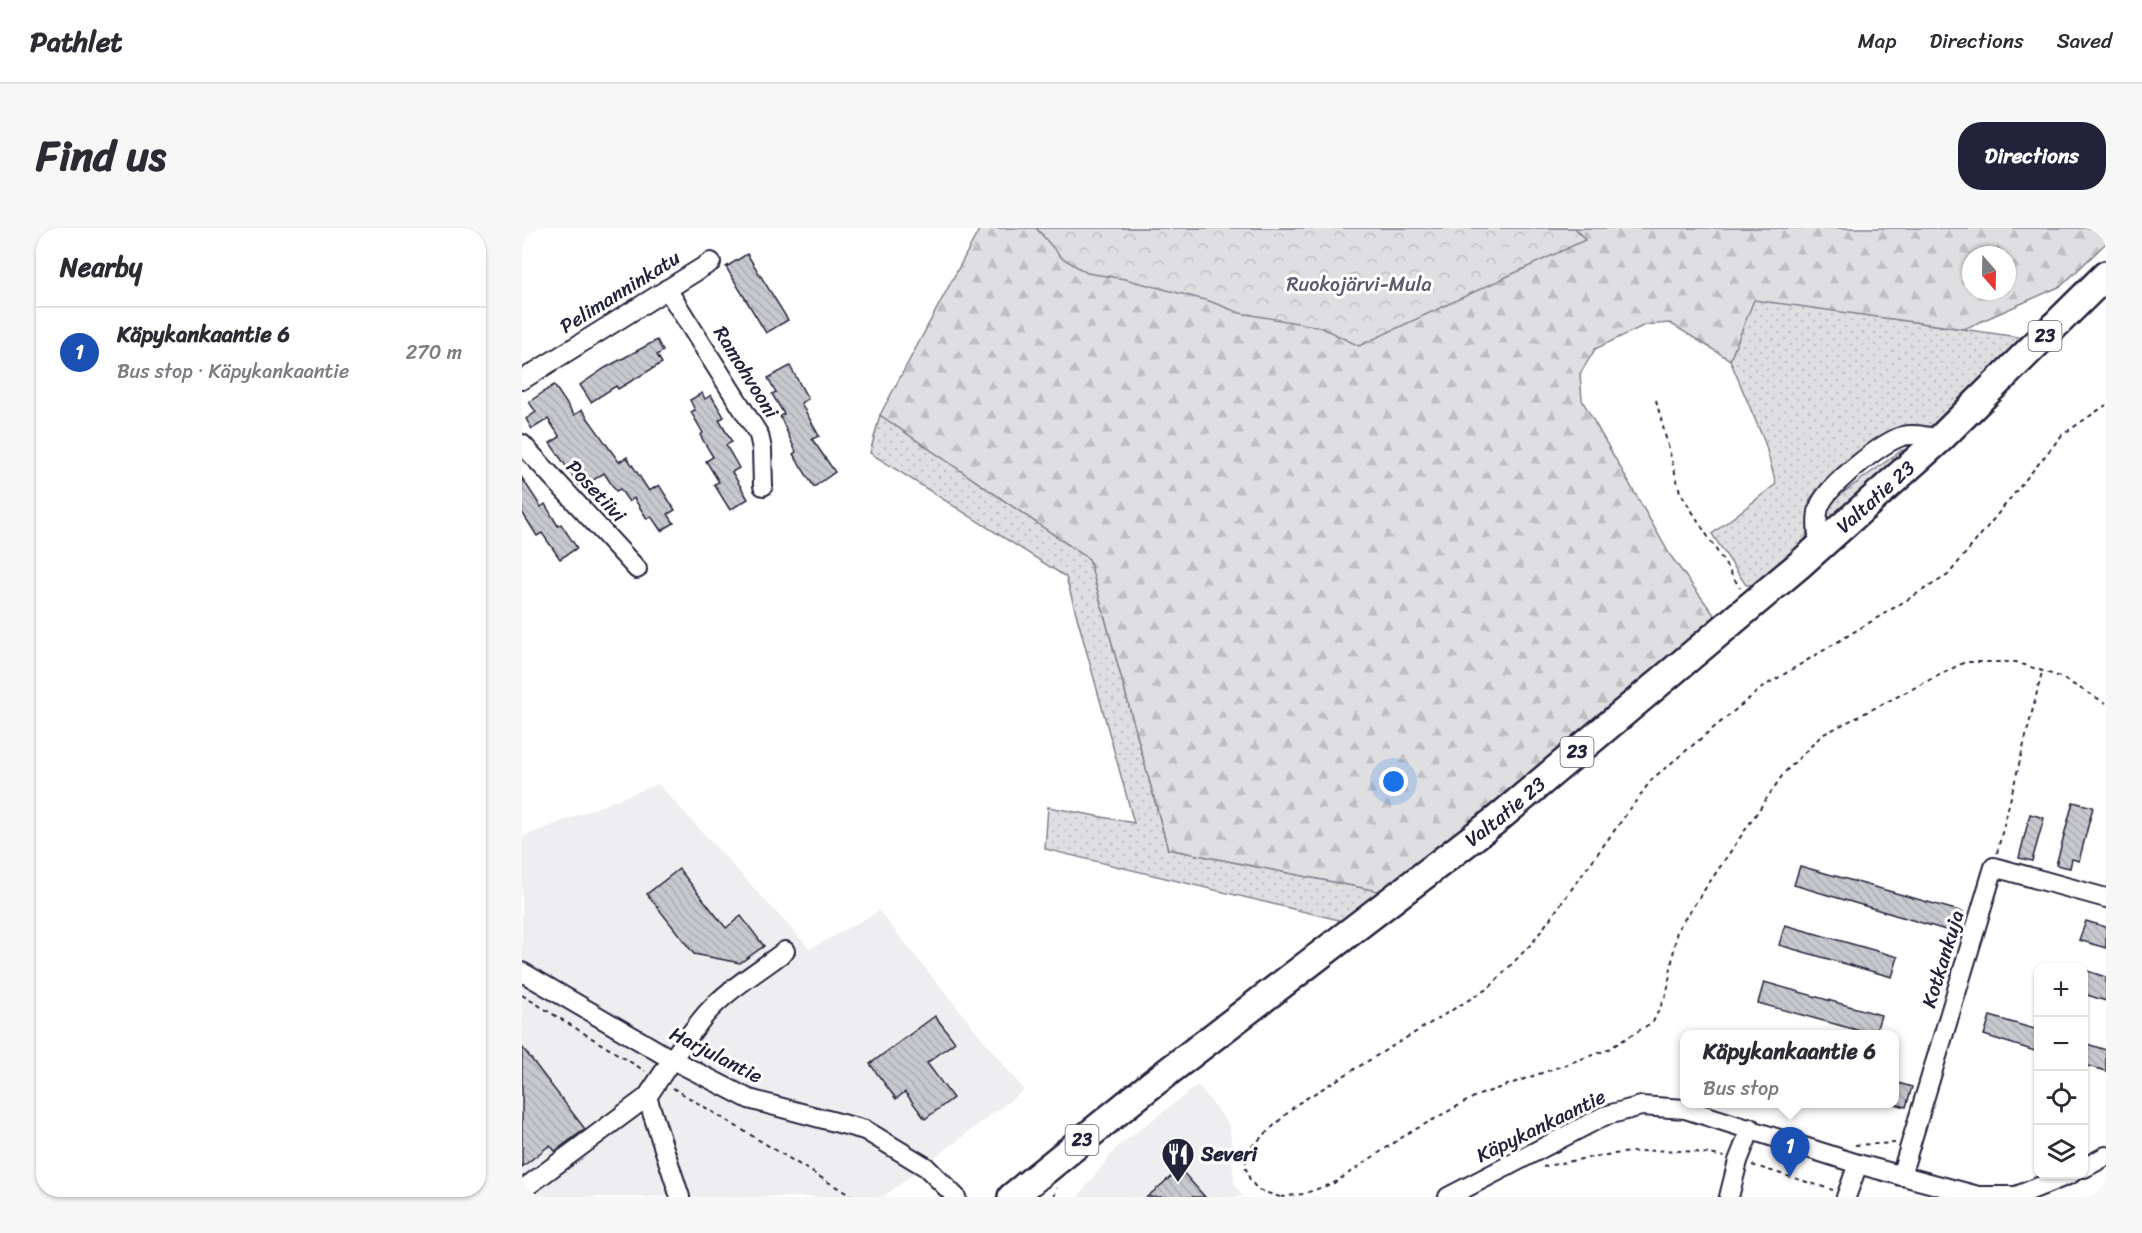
<!DOCTYPE html>
<meta charset="utf-8">
<style>
:root{--surface:#fff;--page:#f7f7f7;--text:#2b2b33;--muted:#7c7c81;--line:#e1e1e2;--accent:#22223b}
body{margin:0;font-family:Sriracha,sans-serif;background:var(--page);color:var(--text)}
.controls{position:absolute;right:18px;bottom:18px;display:grid;overflow:hidden;border-radius:12px;box-shadow:0 2px 4px #0004}
.controls button{width:54px;height:54px;display:grid;place-items:center;padding:0;border:0;border-bottom:2px solid var(--line);background:var(--surface);color:var(--text);font:30px sans-serif}
.compass{position:absolute;left:1440px;top:18px;width:54px;height:54px;border-radius:50%;background:var(--surface);box-shadow:0 2px 4px #0004;rotate:160deg}
.you{position:absolute;left:872px;top:554px;width:21px;height:21px;margin:-15px;border:4px solid #fff;border-radius:50%;background:#1a73e8;box-shadow:0 0 0 9px #1a73e833}
.badge{display:grid;place-items:center;width:39px;height:39px;border-radius:50%;background:var(--accent);color:#fff;font-size:20px;font-weight:700}
.pin{position:absolute;translate:-50% -50px;filter:drop-shadow(0 2px 3px #0008)}
.pin::after{content:'';position:absolute;top:32px;width:21px;height:18px;background:inherit;clip-path:polygon(0 0,100% 0,50% 100%)}
.popup{position:absolute;left:1158px;top:802px;width:219px;height:78px;box-sizing:border-box;display:grid;place-content:center;border-radius:12px;background:var(--surface);filter:drop-shadow(0 2px 4px #0005);font-size:20px;white-space:nowrap;color:var(--muted)}
.popup b{font-size:22px;color:var(--text)}
.popup::after{content:'';position:absolute;left:50%;top:100%;margin-left:-12px;border:12px solid transparent;border-top-color:var(--surface)}
.list{margin:0;padding:0;list-style:none}
h2{display:flex;justify-content:space-between;align-items:center;height:78px;margin:0;padding:0 24px;font-size:26px}
h2 small{font-size:20px;font-weight:400;color:var(--muted)}
.list li{display:grid;grid-template-columns:39px 1fr auto;gap:18px;align-items:center;box-sizing:border-box;height:90px;padding:0 24px;border-top:2px solid var(--line)}
.list b{display:block;font-size:22px;white-space:nowrap}
.list p{margin:0;font-size:20px;white-space:nowrap;color:var(--muted)}
.list em{font-size:20px;font-style:normal;color:var(--muted)}
.icon{flex:none;width:33px;height:33px;fill:none;stroke:currentColor;stroke-width:2;stroke-linecap:round;stroke-linejoin:round}
.map{position:relative;flex:none;width:1584px;height:969px;overflow:hidden;border-radius:24px}
header{display:flex;align-items:center;gap:36px;box-sizing:border-box;height:84px;padding:0 30px;background:var(--surface);border-bottom:2px solid var(--line)}
header strong{font-size:28px}
nav{display:flex;gap:33px;margin-inline-start:auto;font-size:21px}
.intro{display:flex;align-items:center;justify-content:space-between;box-sizing:border-box;height:144px;padding:0 36px}
h1{margin:0;font-size:42px}
.button{padding:15px 27px;border-radius:24px;background:var(--accent);color:#fff;font-size:21px;font-weight:700}
main{display:flex;gap:36px;padding:0 36px}
aside{flex:1;background:var(--surface);border-radius:24px;box-shadow:0 2px 4px #0004}
.map>svg:first-child{display:block}
.built{fill:#eeeef1}
.grass{fill:url(#grass-dots);stroke:#80808e;stroke-width:1.5}
.forest{fill:url(#forest-firs);stroke:#80808e;stroke-width:1.5;fill-rule:evenodd}
.park{fill:url(#park-crowns);stroke:#80808e;stroke-width:1.5}
.building{fill:url(#building-back-hatch);stroke:#22223b;stroke-width:1.5}
.lines{fill:none;stroke-linecap:round;stroke-linejoin:round}
.minor-casing{stroke:#22223b;stroke-width:22}
.highway-casing{stroke:#22223b;stroke-width:32}
.path{stroke:#22223b;stroke-width:2;stroke-dasharray:4.5 4.5;stroke-linecap:butt}
.minor{stroke:#fff;stroke-width:18}
.highway{stroke:#fff;stroke-width:27}
.labels{text-anchor:middle;dominant-baseline:central;stroke-width:6;stroke-linejoin:round;paint-order:stroke}
.shield{fill:#fff;stroke:#646476;stroke-width:1.5}
.shield-label{font-size:18px;font-weight:bold;fill:#22223b}
.park-label{font-size:20px;fill:#5b5b6d;stroke:#fff}
.street-label{font-size:20px;fill:#22223b;stroke:#fff}
.poi-label{font-size:20px;font-weight:bold;fill:#22223b;stroke:#fff;text-anchor:start}
</style>
<header>
<strong>Pathlet</strong>
<nav><a>Map</a><a>Directions</a><a>Saved</a></nav>
</header>
<div class="intro"><h1>Find us</h1><a class="button">Directions</a></div>
<main>
<aside>
<h2>Nearby<small></small></h2>
<ul class="list">
<li><span class="badge" style="background:#1a4fb4">1</span><div><b>Käpykankaantie 6</b><p>Bus stop · Käpykankaantie</p></div><em>270 m</em></li>
</ul>
</aside>
<div class="map">
<svg width="1584" height="969" viewBox="0 0 1584 969">
<defs>
<pattern id="grass-dots" width="8" height="8" patternUnits="userSpaceOnUse" patternTransform="scale(1.5)"><rect width="8" height="8" fill="#dfdfe2"/><path d="M2 2h.1M6 6h.1" fill="none" stroke="#bfbfc3" stroke-width="1.8" stroke-linecap="round"/></pattern>
<pattern id="forest-firs" width="22" height="20" patternUnits="userSpaceOnUse" patternTransform="scale(1.5)"><rect width="22" height="20" fill="#dfdfe2"/><path d="M5 1l3.5 6h-7zM16 11l3.5 6h-7z" fill="#bfbfc3"/></pattern>
<pattern id="park-crowns" width="20" height="18" patternUnits="userSpaceOnUse" patternTransform="scale(1.5)"><rect width="20" height="18" fill="#dfdfe2"/><path d="M2 6a3 3 0 1 1 6 0M12 15a3 3 0 1 1 6 0" fill="none" stroke="#bfbfc3"/></pattern>
<pattern id="building-back-hatch" width="6" height="6" patternUnits="userSpaceOnUse" patternTransform="scale(1.5)"><rect width="6" height="6" fill="#c8c8cf"/><path d="M-1 5l2 2M0 0l6 6M5-1l2 2" fill="none" stroke="#acacb3"/></pattern>
</defs>
<rect width="100%" height="100%" fill="#fff"/>
<filter id="ink" filterUnits="userSpaceOnUse"><feTurbulence type="fractalNoise" baseFrequency=".0167" numOctaves="2"/><feDisplacementMap in="SourceGraphic" scale="12" xChannelSelector="R" yChannelSelector="G"/><feConvolveMatrix kernelMatrix="1 2 1 2 8 2 1 2 1" color-interpolation-filters="sRGB"/></filter>
<g filter="url(#ink)">
<g class="built">
<polygon points="136,556 288,721 357,683 502,862 361,969 0,969 0,609"/>
<polygon points="676,857 708,898 712,955 721,969 556,969 595,919"/>
</g>
<g class="grass">
<polygon points="1232,71 1510,111 1420,198 1382,199 1360,207 1308,246 1288,271 1283,320 1239,356 1224,357 1190,306 1254,256 1243,215 1208,132"/>
<polygon points="358,187 567,331 646,621 861,664 821,693 523,621 526,579 612,595 544,349 348,225"/>
<polygon points="1380,222 1393,224 1307,299 1303,287 1307,275"/>
</g>
<path class="forest" d="M458,0H1584V15L1539,58L1442,101L1232,72L1208,132L1148,95L1123,97L1073,121L1058,146L1060,172L1148,327L1196,392L861,664L646,621L567,331L358,187ZM1449,27H1485V63H1449Z"/>
<polygon class="park" points="514,0 1053,0 1063,12 837,118 798,99 718,85 687,73 603,51 565,45 539,29"/>
<g class="building">
<polygon points="225,26 266,92 244,105 204,39"/>
<polygon points="135,112 141,123 135,127 140,135 96,161 94,158 69,174 58,157 83,140"/>
<polygon points="268,138 286,171 279,175 297,208 290,211 313,244 292,259 271,226 274,224 258,188 262,186 250,166 254,164 246,150"/>
<polygon points="32,157 52,187 60,182 97,234 105,229 127,263 137,257 153,282 146,286 152,295 139,303 129,288 125,291 112,270 107,274 98,261 94,263 82,245 59,260 28,215 38,209 26,191 10,201 4,191 14,184 7,174"/>
<polygon points="180,165 183,171 189,167 202,189 197,192 210,214 204,217 217,240 210,244 226,271 208,282 192,256 197,254 184,233 191,229 178,207 181,205 169,184 173,182 168,172"/>
<polygon points="0,250 19,279 23,276 36,298 39,296 55,320 38,331 20,305 15,308 0,284"/>
<polygon points="1551,574 1571,579 1557,633 1550,631 1548,640 1534,637"/>
<polygon points="1508,586 1522,590 1510,633 1497,630"/>
<polygon points="1278,638 1441,684 1434,705 1272,657"/>
<polygon points="157,641 204,700 219,688 242,718 218,735 172,726 125,666"/>
<polygon points="1564,693 1584,699 1584,720 1557,712"/>
<polygon points="1263,697 1376,729 1370,749 1257,717"/>
<polygon points="1562,742 1584,749 1584,773 1562,766"/>
<polygon points="1242,754 1359,787 1353,807 1236,775"/>
<polygon points="413,788 433,814 405,835 431,870 403,891 383,864 374,871 348,836"/>
<polygon points="1468,788 1516,802 1516,824 1462,807"/>
<polygon points="1562,815 1584,822 1584,843 1562,837"/>
<polygon points="0,819 63,901 33,923 28,917 0,939"/>
<polygon points="1373,854 1390,859 1384,879 1373,876"/>
<polygon points="658,941 683,969 625,969"/>
</g>
<g class="lines">
<defs>
<g id="minor">
<polyline points="145,61 237,207 240,221 241,258"/>
<polyline points="0,152 189,34"/>
<polyline points="0,216 115,341"/>
<path d="M1297,319C1296,306 1293,289 1298,277C1307,257 1360,214 1381,208C1393,205 1406,209 1418,211"/>
<polyline points="0,744 149,831 227,871 343,902 404,939 434,969"/>
<polyline points="1562,940 1584,928"/>
<polyline points="1379,948 1472,639 1584,670"/>
<polyline points="0,962 125,869"/>
<path d="M158,969L125,869C144,841 162,812 184,786C206,761 237,743 263,723"/>
<polyline points="926,969 1082,888 1119,878 1163,881 1336,936 1456,968 1494,968 1549,946"/>
<polyline points="1207,969 1216,933 1229,900"/>
<polyline points="1324,969 1336,936"/>
</g>
<g id="highway">
<path id="s1" d="M490,969L630,856L974,592L1276,338L1418,211L1584,47"/>
</g>
</defs>
<use href="#minor" class="minor-casing"/>
<use href="#highway" class="highway-casing"/>
<g class="path">
<polyline points="1134,172 1158,264 1218,360"/>
<polyline points="1475,625 1520,444"/>
<polyline points="0,767 123,843"/>
<polyline points="151,860 331,969"/>
<polyline points="1333,917 1373,915"/>
<polyline points="1230,937 1311,962"/>
<path d="M1021,939C1079,926 1143,915 1202,929"/>
<polyline points="532,969 535,960"/>
<polyline points="758,969 736,962 728,952 723,938 726,922 775,876 968,759 1011,714 1130,551 1241,459 1426,347 1540,207 1584,177"/>
<polyline points="759,969 781,966 812,955 885,906 954,868 1085,822 1131,794 1145,765 1155,702 1262,545 1300,507 1443,434 1494,434 1538,449 1584,475"/>
</g>
<use href="#minor" class="minor"/>
<use href="#highway" class="highway"/>
</g>
</g>
<defs>
<symbol id="restaurant-pin" viewBox="-11 -11 22 30"><path d="M0 17L-7.5 6A9.5 9.5 0 1 1 7.5 6Z" fill="#22223b" stroke="#fff"/><path d="M-5-6h1v4h1v-4h1v4h1v-4h1v5L-1.5 .5V6h-2V.5L-5-1ZM5-6V6H3V1.5H1.5Q1.5-4 5-6Z" fill="#fff"/></symbol>
</defs>
<g fill-rule="evenodd">
<use href="#restaurant-pin" x="637" y="907" width="38" height="52"/>
</g>
<g class="labels">
<g class="shield">
<rect x="1506.5" y="93" width="33" height="30" rx="4.5"/>
<rect x="1038.5" y="509" width="33" height="30" rx="4.5"/>
<rect x="543.5" y="897" width="33" height="30" rx="4.5"/>
</g>
<g class="shield-label">
<text x="1523" y="108">23</text>
<text x="1055" y="524">23</text>
<text x="560" y="912">23</text>
</g>
<g class="park-label">
<text x="837" y="56">Ruokojärvi-Mula</text>
</g>
<g class="street-label">
<text transform="translate(98 64) rotate(-32)">Pelimanninkatu</text>
<text transform="translate(224 144) rotate(58)">Ramohvooni</text>
<text transform="translate(74 263) rotate(47)">Posetiivi</text>
<text stroke="none"><textPath href="#s1" startOffset="1112">Valtatie 23</textPath></text>
<text stroke="none"><textPath href="#s1" startOffset="626">Valtatie 23</textPath></text>
<text transform="translate(1421 731) rotate(-73)">Kotkankuja</text>
<text transform="translate(194 827) rotate(27)">Harjulantie</text>
<text transform="translate(1019 898) rotate(-26)">Käpykankaantie</text>
</g>
<g class="poi-label">
<text x="679" y="926">Severi</text>
</g>
</g>
</svg>
<div class="controls">
<button>+</button>
<button>−</button>
<button><svg class="icon" aria-label="locate" viewBox="0 0 24 24"><circle cx="12" cy="12" r="6"/><path d="M12 2v4M12 18v4M2 12h4M18 12h4"/></svg></button>
<button><svg class="icon" aria-label="layers" viewBox="0 0 24 24"><path d="M12 4l9 5-9 5-9-5zM3 14l9 5 9-5"/></svg></button>
</div>
<svg class="compass" viewBox="-18 -18 36 36"><path d="M0-13l5 13h-10z" fill="#e53935"/><path d="M0 13l5-13h-10z" fill="#7c7c81"/></svg>
<div class="you"></div>
<div class="pin badge" style="left:1268px;top:949px;background:#1a4fb4">1</div>
<div class="popup"><b>Käpykankaantie 6</b>Bus stop</div>
</div>
</main>
